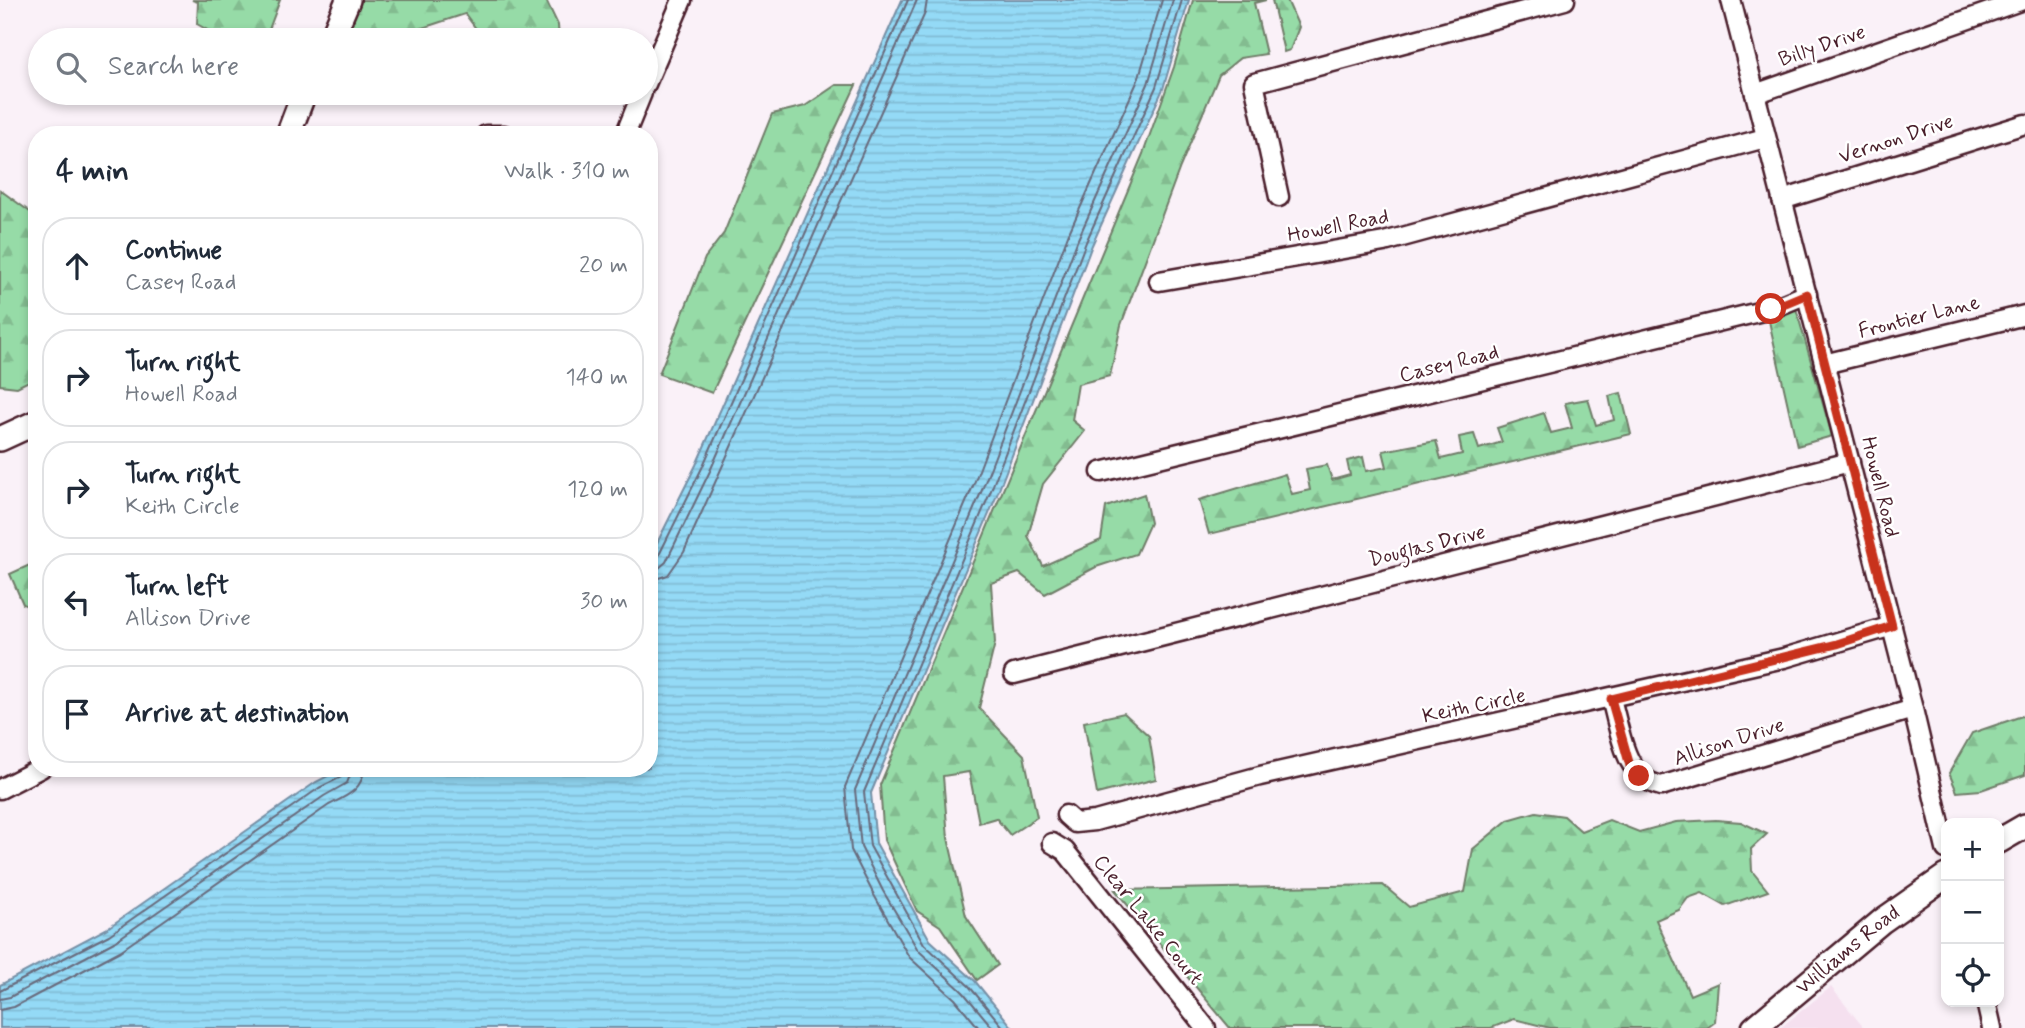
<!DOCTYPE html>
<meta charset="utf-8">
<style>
:root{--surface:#fff;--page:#f2f2f3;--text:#1f2937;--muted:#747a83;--line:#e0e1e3}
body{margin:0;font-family:Mynerve,sans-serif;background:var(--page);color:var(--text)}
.controls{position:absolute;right:21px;bottom:21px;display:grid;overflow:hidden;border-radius:14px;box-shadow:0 4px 10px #0003}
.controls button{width:63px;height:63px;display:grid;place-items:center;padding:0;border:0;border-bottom:2px solid var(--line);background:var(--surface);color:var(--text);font:35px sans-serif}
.stop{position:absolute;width:21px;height:21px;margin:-16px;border:5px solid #c8321e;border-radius:50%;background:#fff}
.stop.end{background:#c8321e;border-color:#fff;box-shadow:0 2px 7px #0008}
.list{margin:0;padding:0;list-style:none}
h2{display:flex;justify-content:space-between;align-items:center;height:91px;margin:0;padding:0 28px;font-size:30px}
h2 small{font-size:23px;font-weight:400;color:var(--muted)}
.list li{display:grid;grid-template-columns:46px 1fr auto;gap:21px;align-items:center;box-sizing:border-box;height:98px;margin:0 14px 14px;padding:0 14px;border:2px solid var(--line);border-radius:28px}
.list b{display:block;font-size:26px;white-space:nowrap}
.list p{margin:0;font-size:23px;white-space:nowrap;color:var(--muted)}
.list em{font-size:23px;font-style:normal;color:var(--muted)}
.icon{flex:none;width:38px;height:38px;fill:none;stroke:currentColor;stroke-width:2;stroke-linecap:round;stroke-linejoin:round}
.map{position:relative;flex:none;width:2025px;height:1028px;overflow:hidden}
.search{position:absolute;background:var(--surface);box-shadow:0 4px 10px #0003;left:28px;top:28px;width:630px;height:77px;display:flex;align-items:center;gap:18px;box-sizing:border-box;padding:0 24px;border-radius:38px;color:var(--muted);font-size:26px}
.panel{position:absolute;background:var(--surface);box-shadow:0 4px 10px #0003;left:28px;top:126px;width:630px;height:651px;border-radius:28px}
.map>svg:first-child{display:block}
.built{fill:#f5e0ef}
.forest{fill:url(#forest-firs);stroke:#707d69;stroke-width:2}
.water{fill:url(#water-rules);stroke:#768fa5;stroke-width:2}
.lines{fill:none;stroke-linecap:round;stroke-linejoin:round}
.shore{stroke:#686a7c;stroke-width:2}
.minor-casing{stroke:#4a1f2b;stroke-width:23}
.tertiary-casing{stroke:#4a1f2b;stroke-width:28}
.minor{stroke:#fff;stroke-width:18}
.tertiary{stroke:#fff;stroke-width:23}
.route{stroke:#c8321e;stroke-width:9}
.labels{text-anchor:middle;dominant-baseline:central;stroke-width:5;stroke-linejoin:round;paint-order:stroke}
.street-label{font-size:21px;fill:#4a1f2b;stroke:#fff}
</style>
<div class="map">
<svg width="2025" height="1028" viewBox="0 0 2025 1028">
<defs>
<pattern id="forest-firs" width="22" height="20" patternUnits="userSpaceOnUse" patternTransform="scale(1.75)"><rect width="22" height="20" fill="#96dba7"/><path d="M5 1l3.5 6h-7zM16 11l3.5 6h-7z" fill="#83bc90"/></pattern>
<pattern id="water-rules" width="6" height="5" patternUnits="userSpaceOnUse" patternTransform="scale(1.75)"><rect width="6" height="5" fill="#94daf6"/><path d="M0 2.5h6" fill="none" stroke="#81bbd3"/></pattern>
</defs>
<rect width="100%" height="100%" fill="#faf1f8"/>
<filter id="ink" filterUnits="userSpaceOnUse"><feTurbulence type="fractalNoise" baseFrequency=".0143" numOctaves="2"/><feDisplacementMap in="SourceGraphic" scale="14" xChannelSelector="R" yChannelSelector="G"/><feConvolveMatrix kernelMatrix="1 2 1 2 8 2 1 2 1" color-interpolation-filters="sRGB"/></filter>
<g filter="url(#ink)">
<polygon class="built" points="1831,987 1864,1028 1780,1028"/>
<g class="forest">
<polygon points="192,0 280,0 265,40 225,40 197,24 198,2"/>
<polygon points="357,0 546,0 558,25 559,40 539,40 538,33 480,34 465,14 401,35 402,40 345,40 342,33"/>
<polygon points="1193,0 1266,0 1254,3 1266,54 1240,58 1219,75 1180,167 1121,325 1110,376 1078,384 1072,420 1085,431 1043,484 1028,536 1043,566 1101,540 1106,507 1144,494 1150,523 1136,554 1096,567 1045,594 1019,573 991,583 995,643 979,708 1024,755 1037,817 1010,835 996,818 979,823 969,772 943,776 948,838 966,916 998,965 977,980 940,926 917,911 884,840 880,785 1143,154 1174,67"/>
<polygon points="1272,0 1287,0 1299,27 1290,50 1284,52"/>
<polygon points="836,85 856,85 712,393 659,374 705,258 724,233 772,114 805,106"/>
<polygon points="0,190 37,217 37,377 17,387 0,385"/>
<polygon points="1795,305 1832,436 1797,446 1769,321"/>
<polygon points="1621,393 1631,434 1209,534 1199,500 1285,474 1292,494 1310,490 1306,469 1327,465 1332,480 1350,475 1347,461 1363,457 1366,471 1387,467 1383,451 1436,441 1441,459 1462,454 1459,437 1474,434 1479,449 1502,442 1497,428 1544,413 1551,433 1572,428 1565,403 1588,399 1596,425 1614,420 1609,396"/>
<polygon points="34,563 37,563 37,608 34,609 23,604 10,574"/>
<polygon points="1124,713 1149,736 1156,779 1097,794 1084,722"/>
<polygon points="2025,715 2025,775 1981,790 1957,792 1949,773 1972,733"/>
<polygon points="1536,812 1564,816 1581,831 1609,820 1639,832 1676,822 1716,820 1741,822 1767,834 1751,849 1752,871 1768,891 1725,906 1702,893 1688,898 1679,910 1656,920 1690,995 1718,983 1715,1022 1707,1028 1550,1028 1514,1019 1491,1028 1230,1028 1115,890 1383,885 1409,907 1465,892 1473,849 1508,820"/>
</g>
<polygon class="water" points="902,0 1189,0 1163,89 1092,245 997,495 871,793 876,843 930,940 975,981 1013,1028 0,1028 0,985 106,929 316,782 343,768 649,768 649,559 696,465"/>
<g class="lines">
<g class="shore">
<polyline points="649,561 657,559 702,468 908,0"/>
<polyline points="649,570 659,568 666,562 710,471 917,0"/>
<polyline points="649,581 668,575 684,552 925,13 927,0"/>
<polyline points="0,991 109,935 319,788 341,777 345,768"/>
<polyline points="0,999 10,997 114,942 324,796 347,783 353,768"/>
<path d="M0,1010L14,1007L120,951L329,805C347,796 363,790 364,768"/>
<polyline points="979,1028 955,999 909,957 874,895 851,850 845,787 973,486 1068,235 1138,80 1162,0"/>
<polyline points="993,1028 963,992 918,950 883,891 861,847 855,790 982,490 1078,239 1148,84 1173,0"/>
<polyline points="1004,1028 969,986 924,944 870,846 864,792 990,493 1086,242 1156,87 1182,0"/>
</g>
<defs>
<g id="minor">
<polyline points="1731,0 1913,709 1946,849"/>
<polyline points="646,84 682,0"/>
<polyline points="1755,94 2023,0"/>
<polyline points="486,135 504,135"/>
<polyline points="625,135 642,93"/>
<polyline points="1279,197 1254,83 1565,0"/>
<polyline points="1782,200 2025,124"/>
<polyline points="1159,281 1384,242 1765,138"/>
<polyline points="1824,364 2025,315"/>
<polyline points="1101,472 1771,309 1807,294"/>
<polyline points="1014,674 1850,462"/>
<path d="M1611,699C1621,732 1623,777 1661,786L1913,709"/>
<polyline points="0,789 41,768"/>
<polyline points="1066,815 1075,823 1095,821 1260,776 1784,658 1892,626"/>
<polyline points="1052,843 1065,851 1206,1028"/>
<polyline points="1986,1002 1992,1028"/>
</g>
<g id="tertiary">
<polyline points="331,40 348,0"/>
<polyline points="288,135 304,93"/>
<polyline points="0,439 37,422"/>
<polyline points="1999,841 2025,826"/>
<path id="s1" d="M1754,1028L1882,921L1946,876"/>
</g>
</defs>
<use href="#minor" class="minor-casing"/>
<use href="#tertiary" class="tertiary-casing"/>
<use href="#minor" class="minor"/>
<use href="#tertiary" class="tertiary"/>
</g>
</g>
<g class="lines" filter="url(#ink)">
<polyline class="route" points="1639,776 1630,766 1611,699 1837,644 1892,626 1807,294 1771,309"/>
</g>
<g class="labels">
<g class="street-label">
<text transform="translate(1822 46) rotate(-19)">Billy Drive</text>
<text transform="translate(1896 139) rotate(-18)">Vernon Drive</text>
<text transform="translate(1338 226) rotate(-11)">Howell Road</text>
<text transform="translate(1919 317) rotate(-14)">Frontier Lane</text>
<text transform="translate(1449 364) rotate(-14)">Casey Road</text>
<text transform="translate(1880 487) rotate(76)">Howell Road</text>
<text transform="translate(1427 546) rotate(-14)">Douglas Drive</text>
<text transform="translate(1474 706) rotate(-12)">Keith Circle</text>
<text transform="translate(1729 742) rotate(-18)">Allison Drive</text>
<text transform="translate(1148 920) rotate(51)">Clear Lake Court</text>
<text stroke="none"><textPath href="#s1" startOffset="122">Williams Road</textPath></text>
</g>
</g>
</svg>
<div class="controls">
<button>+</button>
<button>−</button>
<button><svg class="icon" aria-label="locate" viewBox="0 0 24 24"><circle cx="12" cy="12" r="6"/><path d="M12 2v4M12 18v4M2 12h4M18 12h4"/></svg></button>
</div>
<div class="stop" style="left:1771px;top:309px"></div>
<div class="stop end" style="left:1639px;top:776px"></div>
<div class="search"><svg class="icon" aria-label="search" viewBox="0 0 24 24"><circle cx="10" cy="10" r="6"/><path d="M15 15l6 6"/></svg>Search here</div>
<section class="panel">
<h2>4 min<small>Walk · 310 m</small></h2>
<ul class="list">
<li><svg class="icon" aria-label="ahead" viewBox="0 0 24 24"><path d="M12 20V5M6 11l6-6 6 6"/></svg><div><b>Continue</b><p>Casey Road</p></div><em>20 m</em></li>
<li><svg class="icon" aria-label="right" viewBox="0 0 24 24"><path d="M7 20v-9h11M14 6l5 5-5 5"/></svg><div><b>Turn right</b><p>Howell Road</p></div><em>140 m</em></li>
<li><svg class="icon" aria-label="right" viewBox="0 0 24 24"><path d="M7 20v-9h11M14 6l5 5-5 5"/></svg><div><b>Turn right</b><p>Keith Circle</p></div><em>120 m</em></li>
<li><svg class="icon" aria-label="left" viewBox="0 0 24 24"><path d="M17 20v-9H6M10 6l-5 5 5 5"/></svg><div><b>Turn left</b><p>Allison Drive</p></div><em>30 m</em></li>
<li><svg class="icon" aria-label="arrive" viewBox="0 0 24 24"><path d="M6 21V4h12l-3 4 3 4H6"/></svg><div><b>Arrive at destination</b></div></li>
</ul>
</section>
</div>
